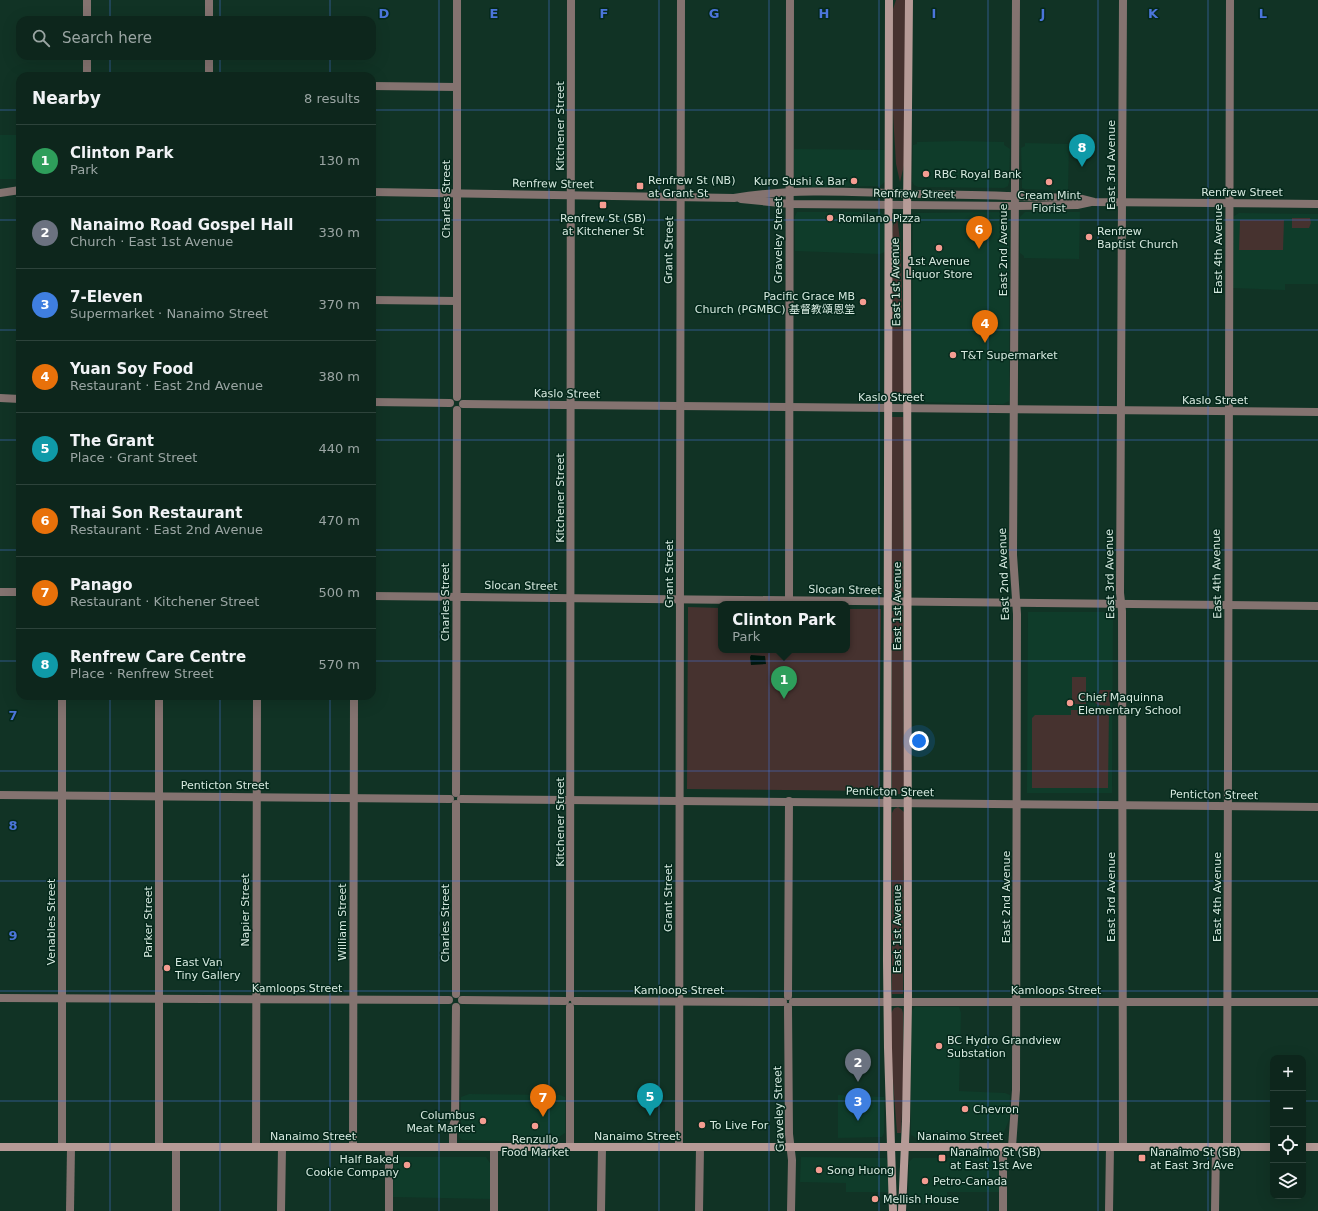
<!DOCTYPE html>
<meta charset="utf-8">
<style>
:root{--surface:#0d261c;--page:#1b3229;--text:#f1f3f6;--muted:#9aa5a3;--line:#2d433b;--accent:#f59c91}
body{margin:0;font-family:"DejaVu Sans","Noto Sans SC",sans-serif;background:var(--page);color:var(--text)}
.controls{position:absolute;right:12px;bottom:12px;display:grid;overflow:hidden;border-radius:8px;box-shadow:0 4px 16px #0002}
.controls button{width:36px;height:36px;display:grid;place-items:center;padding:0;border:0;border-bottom:1px solid var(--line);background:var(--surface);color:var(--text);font:20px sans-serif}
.you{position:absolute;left:919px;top:741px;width:14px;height:14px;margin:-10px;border:3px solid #fff;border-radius:50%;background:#1a73e8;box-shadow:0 0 0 6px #1a73e833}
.badge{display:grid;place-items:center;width:26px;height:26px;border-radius:50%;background:var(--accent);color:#fff;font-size:13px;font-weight:700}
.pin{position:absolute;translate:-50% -33px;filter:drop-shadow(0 1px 2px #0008)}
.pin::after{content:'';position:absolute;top:21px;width:14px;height:12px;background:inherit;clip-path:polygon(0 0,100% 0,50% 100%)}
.popup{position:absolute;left:718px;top:601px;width:132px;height:52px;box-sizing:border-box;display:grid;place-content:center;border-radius:8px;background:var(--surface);filter:drop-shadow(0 1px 3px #0005);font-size:13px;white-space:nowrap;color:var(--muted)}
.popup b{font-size:15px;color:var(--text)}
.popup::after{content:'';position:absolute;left:50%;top:100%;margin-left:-8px;border:8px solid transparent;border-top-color:var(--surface)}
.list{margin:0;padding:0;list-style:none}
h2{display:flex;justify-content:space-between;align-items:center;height:52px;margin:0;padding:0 16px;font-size:17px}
h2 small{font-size:13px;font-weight:400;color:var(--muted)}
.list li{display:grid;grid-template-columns:26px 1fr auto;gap:12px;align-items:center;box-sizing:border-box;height:72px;padding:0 16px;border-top:1px solid var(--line)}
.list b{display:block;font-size:15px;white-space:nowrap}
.list p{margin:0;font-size:13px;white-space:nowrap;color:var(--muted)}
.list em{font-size:13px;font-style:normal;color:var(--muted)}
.icon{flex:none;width:22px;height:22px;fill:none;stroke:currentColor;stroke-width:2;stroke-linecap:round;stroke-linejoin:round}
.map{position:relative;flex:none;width:1318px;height:1211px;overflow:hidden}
.search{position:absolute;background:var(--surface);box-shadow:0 4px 16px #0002;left:16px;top:16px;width:360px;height:44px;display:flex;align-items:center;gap:10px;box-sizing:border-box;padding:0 14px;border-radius:12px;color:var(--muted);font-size:15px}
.panel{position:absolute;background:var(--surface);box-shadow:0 4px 16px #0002;left:16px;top:72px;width:360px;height:628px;border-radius:12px}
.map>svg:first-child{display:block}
.built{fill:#0f3c2a}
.green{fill:#46322f}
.water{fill:#00170d}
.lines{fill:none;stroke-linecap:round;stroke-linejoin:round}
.minor{stroke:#847370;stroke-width:8}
.tertiary{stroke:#847370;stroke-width:8}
.secondary{stroke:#b69b97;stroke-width:8}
.grid{fill:none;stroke:#4b75da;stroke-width:1;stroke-opacity:0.55}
.poi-dot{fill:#f59c91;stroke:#05291c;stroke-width:1.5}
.labels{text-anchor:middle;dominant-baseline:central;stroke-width:3;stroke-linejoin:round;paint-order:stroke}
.street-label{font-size:11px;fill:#d6e9df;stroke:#05291c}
.poi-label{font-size:11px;fill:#d6e9df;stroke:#05291c;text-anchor:start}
.grid-label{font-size:13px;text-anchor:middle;font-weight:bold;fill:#4b75da;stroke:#05291c;stroke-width:3;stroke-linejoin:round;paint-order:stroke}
</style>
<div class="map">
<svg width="1318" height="1211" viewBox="0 0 1318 1211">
<rect width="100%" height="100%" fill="#113325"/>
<g class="built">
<rect x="0" y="135" width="20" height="44"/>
<polygon points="960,141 1004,142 1004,145 1010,149 1009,182 1008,186 1004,188 918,187 914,185 912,181 913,145 917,144 917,142"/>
<polygon points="1025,143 1069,144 1068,191 1025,189 1022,188 1021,148 1025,146"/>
<polygon points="794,149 885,150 885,182 880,186 800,187 796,185 794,179"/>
<polygon points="797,212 881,212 885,219 885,252 880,254 795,251 795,216"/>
<polygon points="1004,212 1009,217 1009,401 1003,404 914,402 912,397 913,215 918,213"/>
<polygon points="1025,212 1080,212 1079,259 1024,258 1024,256 1020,253 1020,217"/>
<polygon points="1239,213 1318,214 1318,284 1285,284 1285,290 1233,288 1234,219 1234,216"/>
<polygon points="1028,612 1113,612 1112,793 1027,793"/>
<polygon points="915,1007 959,1007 961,1013 959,1091 1005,1093 1010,1095 1009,1120 1002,1137 916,1138 911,1135 911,1012"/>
<polygon points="469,1094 560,1095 565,1097 565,1133 559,1137 515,1137 510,1141 462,1140 459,1137 459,1127 461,1124 461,1097"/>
<polygon points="838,1095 884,1097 884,1133 882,1137 838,1138"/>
<polygon points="399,1157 486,1157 490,1163 490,1199 393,1197 394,1162"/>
<polygon points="801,1157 886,1158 888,1163 889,1192 846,1192 846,1183 800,1182"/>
<polygon points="913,1158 994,1158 999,1166 999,1192 947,1192 947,1204 908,1204 909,1162"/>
</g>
<g class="green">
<polygon points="896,0 905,0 905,161 900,182 896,164 892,97 893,9"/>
<polygon points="897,217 901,248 904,387 903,396 900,400 892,400 892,238 893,226"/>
<polygon points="1292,218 1310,218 1311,223 1309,228 1292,228"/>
<polygon points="1240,220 1284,220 1283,250 1239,250"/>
<polygon points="892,417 903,417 903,593 892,592"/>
<polygon points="688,607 721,608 721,650 847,650 847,609 881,609 879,791 687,789"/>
<polygon points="903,610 904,787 903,794 892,794 892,611"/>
<rect x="1072" y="677" width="14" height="27"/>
<polygon points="1100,690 1111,690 1110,706 1098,705 1094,702"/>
<polygon points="1071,710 1109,710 1108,788 1032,788 1032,718 1035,715 1071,715"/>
<polygon points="898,807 904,812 903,994 892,994 892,813 894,809"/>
<polygon points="898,1007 902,1009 903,1013 903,1093 901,1133 897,1133 891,1055 891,1013 894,1008"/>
</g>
<polygon class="water" points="751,655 765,656 766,664 751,665 750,657"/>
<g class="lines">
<g class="minor">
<polyline points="87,20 87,0"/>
<polyline points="209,20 209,0"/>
<polyline points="209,56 209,76"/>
<polyline points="87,76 87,56"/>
<polyline points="372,86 456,87"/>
<polyline points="372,300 457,301"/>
<polyline points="457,397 457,0"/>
<polyline points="0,398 20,399"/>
<polyline points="372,402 450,403"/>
<polyline points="463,404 1318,412"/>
<polyline points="0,592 20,592"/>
<polyline points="372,596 1318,606"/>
<polyline points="789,600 790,0"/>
<polyline points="456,793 457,410"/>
<polyline points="0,795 450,799"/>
<polyline points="461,799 1318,807"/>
<polyline points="456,804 456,994"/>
<polyline points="788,996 789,801"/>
<polyline points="570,997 571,0"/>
<polyline points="0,998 449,1000"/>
<polyline points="462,1000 565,1001"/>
<polyline points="575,1001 783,1002"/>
<polyline points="793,1002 1318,1002"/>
<polyline points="788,1007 789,1134 792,1160 791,1211"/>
<polyline points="62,1147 62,696"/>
<polyline points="159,1147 159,696"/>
<polyline points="256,1147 257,696"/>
<polyline points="353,1147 354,696"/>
<polyline points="453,1147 453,1126 455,1120 456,1007"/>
<polyline points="570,1147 570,1007"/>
<polyline points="679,1147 681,0"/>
<polyline points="1012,1147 1016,1090 1017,614 1013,555 1016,0"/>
<polyline points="1123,1147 1122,611 1120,593 1123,0"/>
<polyline points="1227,1147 1230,0"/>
<polyline points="70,1211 71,1147"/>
<polyline points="176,1211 176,1147"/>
<polyline points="281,1211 282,1147"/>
<polyline points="389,1211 389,1147"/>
<polyline points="494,1211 494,1147"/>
<polyline points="601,1211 602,1147"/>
<polyline points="699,1211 700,1148"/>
<polyline points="1003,1211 1003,1147"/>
<polyline points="1109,1211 1110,1147"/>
<polyline points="1215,1211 1216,1147"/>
</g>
<g class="tertiary">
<path d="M372,192L734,198C793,188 855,192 914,194C968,195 1023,196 1078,198L1094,202L1318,204"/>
<polyline points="0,193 20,190"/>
<polyline points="741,199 790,204 1015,206 1077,205 1091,202"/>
</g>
<g class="secondary">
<polyline points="889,0 887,961 888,1048 893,1211"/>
<polyline points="0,1147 1273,1147"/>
<polyline points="1303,1147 1318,1147"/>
<polyline points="902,1211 906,1121 908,1002 907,215 909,0"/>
</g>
</g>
<path class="grid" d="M110,0V20M220,0V20M330,0V20M439,0V1211M549,0V1211M659,0V1211M769,0V1211M879,0V1211M988,0V1211M1098,0V1211M1208,0V1211M110,56V76M220,56V76M330,56V76M0,110H20M372,110H1318M0,220H20M372,220H1318M0,330H20M372,330H1318M0,440H20M372,440H1318M0,550H20M372,550H1318M0,661H20M372,661H1318M110,696V1211M220,696V1211M330,696V1211M0,771H1318M0,881H1318M0,991H1318M0,1101H1273M1303,1101H1318"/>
<g class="poi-dot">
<circle cx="926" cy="174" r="4"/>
<circle cx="854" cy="181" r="4"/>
<circle cx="1049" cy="182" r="4"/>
<rect x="636" y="182" width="8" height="8" rx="2"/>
<rect x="599" y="201" width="8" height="8" rx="2"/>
<circle cx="830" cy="218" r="4"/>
<circle cx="1089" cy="237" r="4"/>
<circle cx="939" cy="248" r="4"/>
<circle cx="863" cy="302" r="4"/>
<circle cx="953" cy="355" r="4"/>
<circle cx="1070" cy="703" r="4"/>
<circle cx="167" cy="968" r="4"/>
<circle cx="939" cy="1046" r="4"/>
<circle cx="965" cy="1109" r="4"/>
<circle cx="483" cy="1121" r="4"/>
<circle cx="702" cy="1125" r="4"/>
<circle cx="535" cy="1126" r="4"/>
<rect x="938" y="1154" width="8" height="8" rx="2"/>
<rect x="1138" y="1154" width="8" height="8" rx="2"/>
<circle cx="407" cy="1165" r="4"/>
<circle cx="819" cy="1170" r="4"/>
<circle cx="925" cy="1181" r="4"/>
<circle cx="875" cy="1199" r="4"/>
</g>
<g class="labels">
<g class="street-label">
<text transform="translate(560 126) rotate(-90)">Kitchener Street</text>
<text transform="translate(1111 165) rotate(-90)">East 3rd Avenue</text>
<text transform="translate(553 184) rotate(1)">Renfrew Street</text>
<text x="1242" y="192">Renfrew Street</text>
<text transform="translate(914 194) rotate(1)">Renfrew Street</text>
<text transform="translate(446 199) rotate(-90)">Charles Street</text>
<text transform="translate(778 240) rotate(-90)">Graveley Street</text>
<text transform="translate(1218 249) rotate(-90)">East 4th Avenue</text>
<text transform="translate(669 250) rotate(-89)">Grant Street</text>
<text transform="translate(1003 250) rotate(-90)">East 2nd Avenue</text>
<text transform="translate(896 282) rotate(-91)">East 1st Avenue</text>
<text transform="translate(567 394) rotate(1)">Kaslo Street</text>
<text x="891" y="397">Kaslo Street</text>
<text x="1215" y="400">Kaslo Street</text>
<text transform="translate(560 498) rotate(-90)">Kitchener Street</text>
<text transform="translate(669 574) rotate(-90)">Grant Street</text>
<text transform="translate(1004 574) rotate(-92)">East 2nd Avenue</text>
<text transform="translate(1110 574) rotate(-91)">East 3rd Avenue</text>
<text transform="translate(1217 574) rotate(-91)">East 4th Avenue</text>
<text transform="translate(521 586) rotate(1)">Slocan Street</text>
<text transform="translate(845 590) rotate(1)">Slocan Street</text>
<text transform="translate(445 602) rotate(-90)">Charles Street</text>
<text transform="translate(897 606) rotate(-90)">East 1st Avenue</text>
<text x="225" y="785">Penticton Street</text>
<text transform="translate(890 792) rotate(1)">Penticton Street</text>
<text transform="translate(1214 795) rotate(1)">Penticton Street</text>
<text transform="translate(560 822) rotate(-90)">Kitchener Street</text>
<text transform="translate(1006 897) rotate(-90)">East 2nd Avenue</text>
<text transform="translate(1111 897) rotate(-90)">East 3rd Avenue</text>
<text transform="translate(1217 897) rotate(-90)">East 4th Avenue</text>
<text transform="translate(668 898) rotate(-90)">Grant Street</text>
<text transform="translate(245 910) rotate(-90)">Napier Street</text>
<text transform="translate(51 922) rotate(-90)">Venables Street</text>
<text transform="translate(148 922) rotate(-90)">Parker Street</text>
<text transform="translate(342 922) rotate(-90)">William Street</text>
<text transform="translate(445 923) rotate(-90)">Charles Street</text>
<text transform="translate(897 929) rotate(-90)">East 1st Avenue</text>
<text x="297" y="988">Kamloops Street</text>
<text x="679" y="990">Kamloops Street</text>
<text x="1056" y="990">Kamloops Street</text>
<text transform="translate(779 1109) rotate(-92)">Graveley Street</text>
<text x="313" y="1136">Nanaimo Street</text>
<text x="637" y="1136">Nanaimo Street</text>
<text x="960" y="1136">Nanaimo Street</text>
</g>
<g class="poi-label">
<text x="934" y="174">RBC Royal Bank</text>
<text x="648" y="180">Renfrew St (NB)<tspan x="648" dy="13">at Grant St</tspan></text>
<text x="846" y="181" text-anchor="end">Kuro Sushi &amp; Bar</text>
<text x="1049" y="195" text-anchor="middle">Cream Mint<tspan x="1049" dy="13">Florist</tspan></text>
<text x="603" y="218" text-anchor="middle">Renfrew St (SB)<tspan x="603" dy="13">at Kitchener St</tspan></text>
<text x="838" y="218">Romilano Pizza</text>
<text x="1097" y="231">Renfrew<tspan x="1097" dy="13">Baptist Church</tspan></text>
<text x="939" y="261" text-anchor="middle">1st Avenue<tspan x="939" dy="13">Liquor Store</tspan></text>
<text x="855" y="296" text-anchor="end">Pacific Grace MB<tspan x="855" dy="13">Church (PGMBC) 基督教頌恩堂</tspan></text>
<text x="961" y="355">T&amp;T Supermarket</text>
<text x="1078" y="697">Chief Maquinna<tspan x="1078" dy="13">Elementary School</tspan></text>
<text x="175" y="962">East Van<tspan x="175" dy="13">Tiny Gallery</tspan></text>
<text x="947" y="1040">BC Hydro Grandview<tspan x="947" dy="13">Substation</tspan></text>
<text x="973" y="1109">Chevron</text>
<text x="475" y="1115" text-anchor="end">Columbus<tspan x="475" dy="13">Meat Market</tspan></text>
<text x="710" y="1125">To Live For</text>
<text x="535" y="1139" text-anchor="middle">Renzullo<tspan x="535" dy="13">Food Market</tspan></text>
<text x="950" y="1152">Nanaimo St (SB)<tspan x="950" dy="13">at East 1st Ave</tspan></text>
<text x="1150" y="1152">Nanaimo St (SB)<tspan x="1150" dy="13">at East 3rd Ave</tspan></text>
<text x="399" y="1159" text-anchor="end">Half Baked<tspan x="399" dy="13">Cookie Company</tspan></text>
<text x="827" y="1170">Song Huong</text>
<text x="933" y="1181">Petro-Canada</text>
<text x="883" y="1199">Mellish House</text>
</g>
</g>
<g class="grid-label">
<text x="384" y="18">D</text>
<text x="494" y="18">E</text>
<text x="604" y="18">F</text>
<text x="714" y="18">G</text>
<text x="824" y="18">H</text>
<text x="934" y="18">I</text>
<text x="1043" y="18">J</text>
<text x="1153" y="18">K</text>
<text x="1263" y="18">L</text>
<text x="13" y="720">7</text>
<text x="13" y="830">8</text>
<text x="13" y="940">9</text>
</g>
</svg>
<div class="controls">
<button>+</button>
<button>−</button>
<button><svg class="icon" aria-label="locate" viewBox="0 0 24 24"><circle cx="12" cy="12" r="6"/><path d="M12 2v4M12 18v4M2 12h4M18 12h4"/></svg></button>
<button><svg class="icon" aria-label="layers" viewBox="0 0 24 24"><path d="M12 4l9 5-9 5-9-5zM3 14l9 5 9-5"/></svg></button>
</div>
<div class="you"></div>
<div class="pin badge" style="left:784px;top:699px;background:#2e9e5b">1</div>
<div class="popup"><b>Clinton Park</b>Park</div>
<div class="pin badge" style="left:858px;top:1082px;background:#6b7280">2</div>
<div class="pin badge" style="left:858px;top:1121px;background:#3f7fe0">3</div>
<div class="pin badge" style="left:985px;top:343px;background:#e8710a">4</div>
<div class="pin badge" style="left:650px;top:1116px;background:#0f9aa8">5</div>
<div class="pin badge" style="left:979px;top:249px;background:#e8710a">6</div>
<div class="pin badge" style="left:543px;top:1117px;background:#e8710a">7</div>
<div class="pin badge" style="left:1082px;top:167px;background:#0f9aa8">8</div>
<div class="search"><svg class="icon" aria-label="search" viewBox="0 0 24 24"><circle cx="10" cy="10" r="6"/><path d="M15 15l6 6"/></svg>Search here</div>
<section class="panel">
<h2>Nearby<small>8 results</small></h2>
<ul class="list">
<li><span class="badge" style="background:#2e9e5b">1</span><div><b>Clinton Park</b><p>Park</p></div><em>130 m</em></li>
<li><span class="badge" style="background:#6b7280">2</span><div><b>Nanaimo Road Gospel Hall</b><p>Church · East 1st Avenue</p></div><em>330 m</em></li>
<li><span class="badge" style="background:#3f7fe0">3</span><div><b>7-Eleven</b><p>Supermarket · Nanaimo Street</p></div><em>370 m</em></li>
<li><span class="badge" style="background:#e8710a">4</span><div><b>Yuan Soy Food</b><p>Restaurant · East 2nd Avenue</p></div><em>380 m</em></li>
<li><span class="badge" style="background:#0f9aa8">5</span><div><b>The Grant</b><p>Place · Grant Street</p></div><em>440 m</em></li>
<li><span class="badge" style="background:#e8710a">6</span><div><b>Thai Son Restaurant</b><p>Restaurant · East 2nd Avenue</p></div><em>470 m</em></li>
<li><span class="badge" style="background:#e8710a">7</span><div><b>Panago</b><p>Restaurant · Kitchener Street</p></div><em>500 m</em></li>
<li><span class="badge" style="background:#0f9aa8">8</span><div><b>Renfrew Care Centre</b><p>Place · Renfrew Street</p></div><em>570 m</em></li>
</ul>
</section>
</div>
